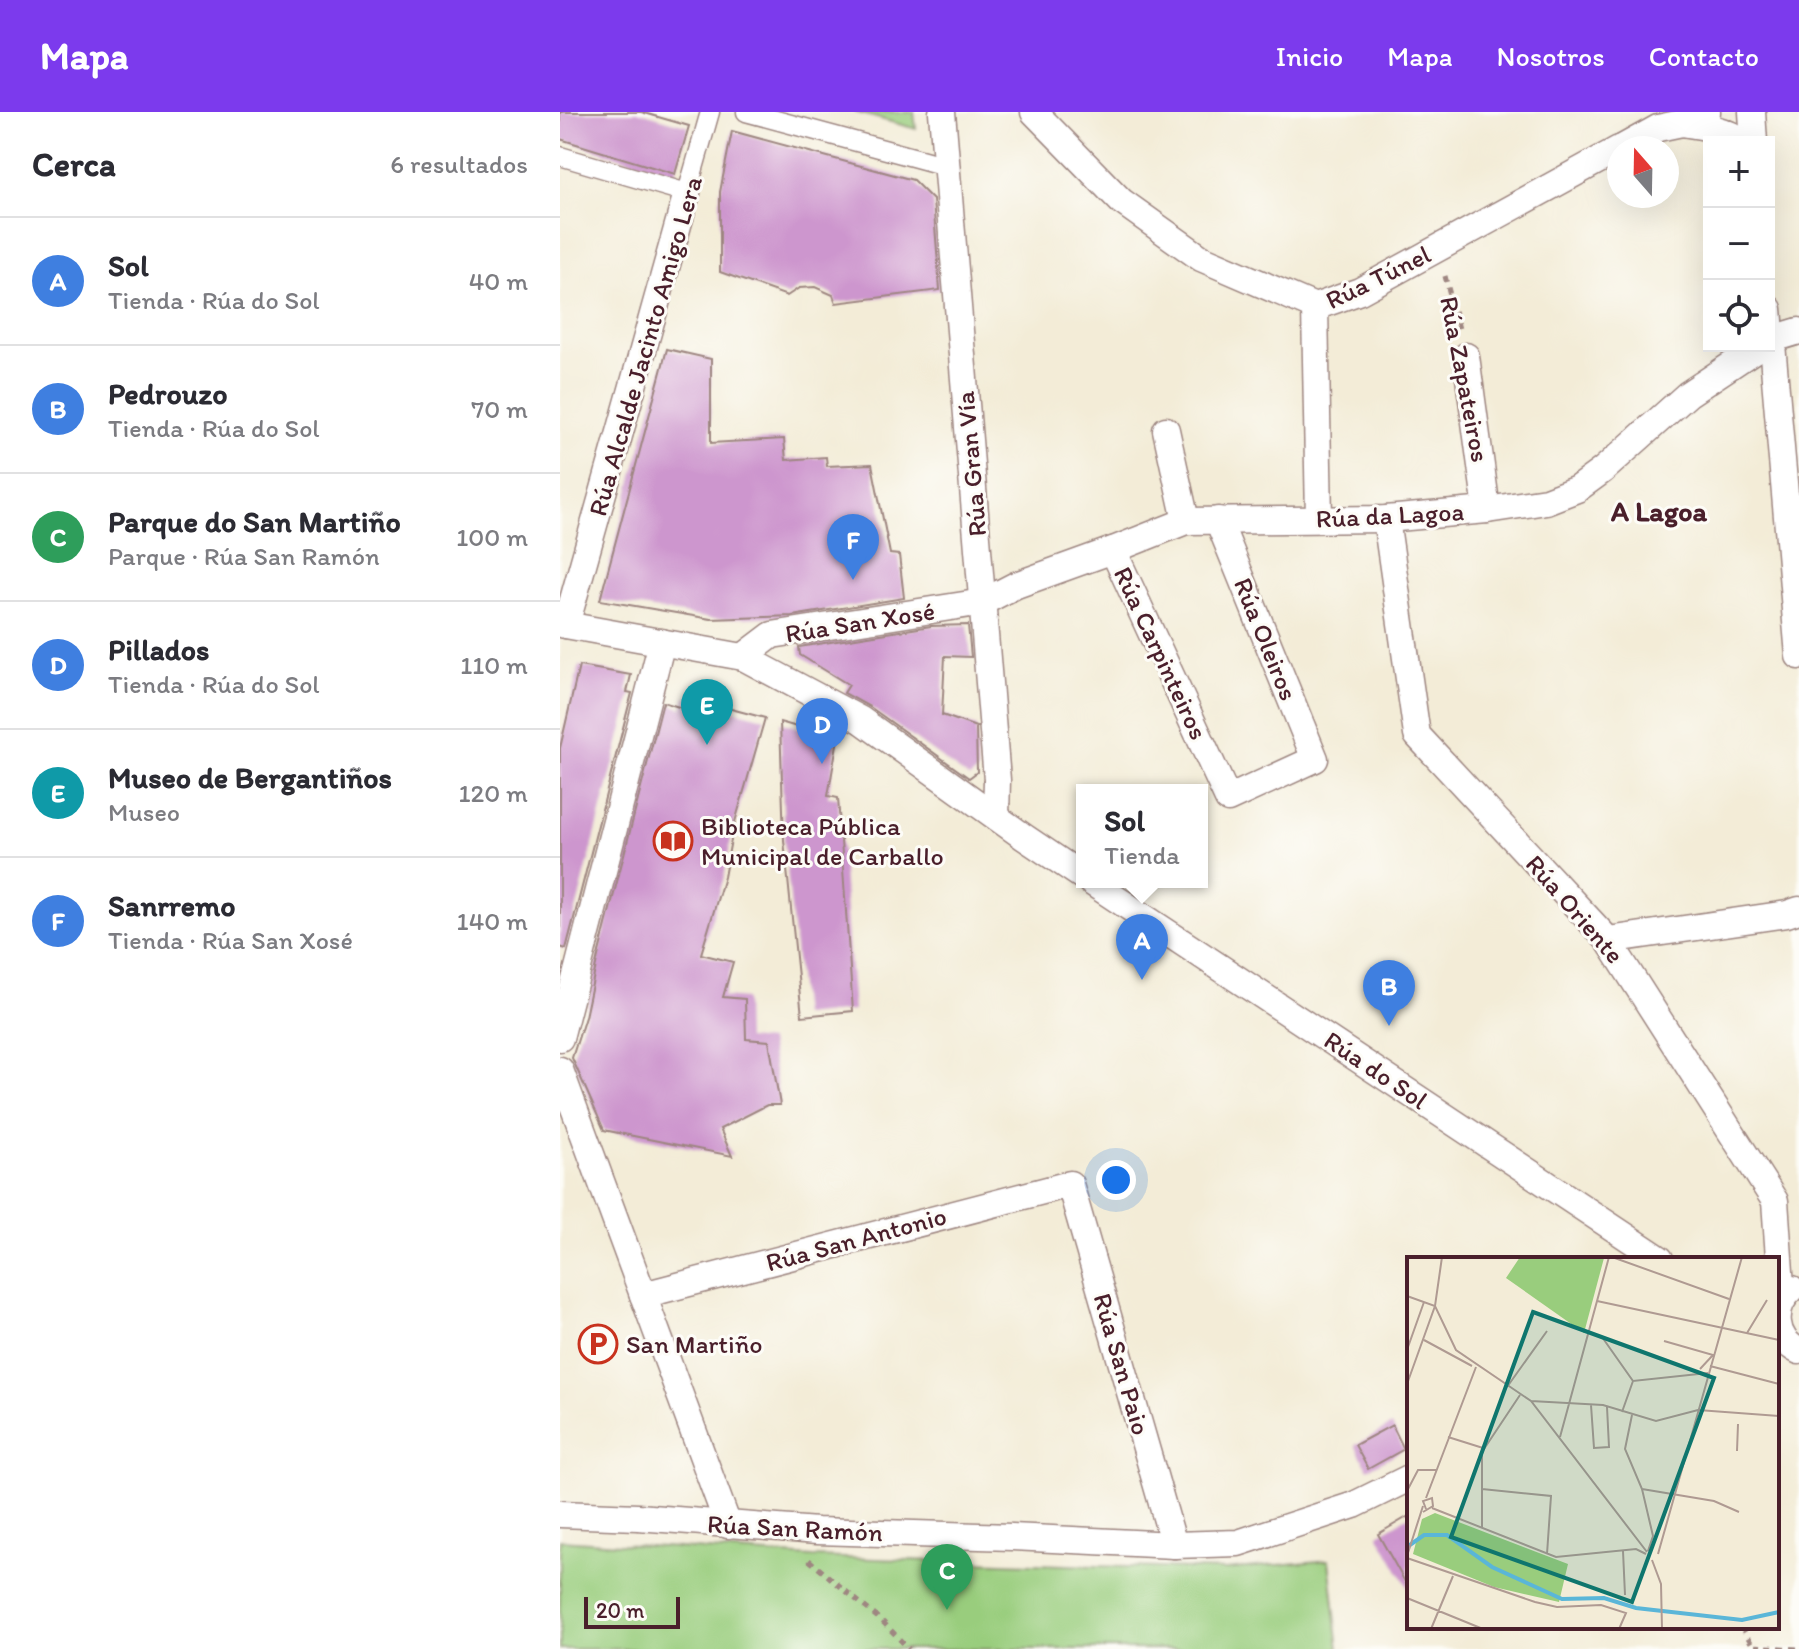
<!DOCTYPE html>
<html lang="es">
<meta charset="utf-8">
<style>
:root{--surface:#fff;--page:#f2f2f3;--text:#2b2b33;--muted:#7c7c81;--line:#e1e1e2;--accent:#7c3aed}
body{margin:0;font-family:Itim,sans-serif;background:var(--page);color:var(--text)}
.controls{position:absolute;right:24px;top:24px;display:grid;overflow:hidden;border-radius:0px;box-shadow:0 8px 32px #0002}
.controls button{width:72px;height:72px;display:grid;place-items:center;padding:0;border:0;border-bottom:2px solid var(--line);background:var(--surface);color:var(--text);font:40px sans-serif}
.compass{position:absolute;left:1047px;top:24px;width:72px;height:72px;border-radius:50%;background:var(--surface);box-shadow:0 8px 32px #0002;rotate:340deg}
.scale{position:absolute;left:24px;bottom:20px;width:96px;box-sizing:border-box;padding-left:8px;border:4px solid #4a1f2b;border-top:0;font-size:22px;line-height:28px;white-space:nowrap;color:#4a1f2b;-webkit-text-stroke:6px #fdfcf7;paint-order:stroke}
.you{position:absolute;left:556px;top:1068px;width:28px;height:28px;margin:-20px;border:6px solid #fff;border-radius:50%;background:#1a73e8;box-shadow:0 0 0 12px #1a73e833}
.badge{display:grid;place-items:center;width:52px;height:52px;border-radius:50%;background:var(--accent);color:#fff;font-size:26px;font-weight:700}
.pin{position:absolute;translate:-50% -66px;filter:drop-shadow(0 2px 4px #0008)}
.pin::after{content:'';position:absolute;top:42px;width:28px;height:24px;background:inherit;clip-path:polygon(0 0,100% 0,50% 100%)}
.popup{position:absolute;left:516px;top:672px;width:132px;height:104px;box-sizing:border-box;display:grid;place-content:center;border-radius:0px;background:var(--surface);filter:drop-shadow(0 2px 6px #0005);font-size:26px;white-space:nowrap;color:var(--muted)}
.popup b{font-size:30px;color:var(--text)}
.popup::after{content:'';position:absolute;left:50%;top:100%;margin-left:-16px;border:16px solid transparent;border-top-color:var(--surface)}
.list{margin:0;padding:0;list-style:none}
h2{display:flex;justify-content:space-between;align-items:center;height:104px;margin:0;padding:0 32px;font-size:34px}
h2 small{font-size:26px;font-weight:400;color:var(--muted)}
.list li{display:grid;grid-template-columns:52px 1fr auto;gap:24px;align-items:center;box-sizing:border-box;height:128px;padding:0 32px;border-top:2px solid var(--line)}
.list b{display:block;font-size:30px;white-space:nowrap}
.list p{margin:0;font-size:26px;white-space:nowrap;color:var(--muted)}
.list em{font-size:26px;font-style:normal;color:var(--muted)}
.icon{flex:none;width:44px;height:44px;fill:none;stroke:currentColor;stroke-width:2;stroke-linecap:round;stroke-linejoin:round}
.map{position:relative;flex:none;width:1239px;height:1537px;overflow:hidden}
header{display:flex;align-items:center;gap:48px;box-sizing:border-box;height:112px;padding:0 40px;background:var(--accent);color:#fff}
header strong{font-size:38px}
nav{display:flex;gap:44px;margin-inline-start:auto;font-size:28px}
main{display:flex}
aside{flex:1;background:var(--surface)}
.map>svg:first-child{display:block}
.green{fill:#99cd7d;stroke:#727654;stroke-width:2}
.building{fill:#cd96ce}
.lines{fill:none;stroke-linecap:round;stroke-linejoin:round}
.pedestrian-casing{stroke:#9e8681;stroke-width:21}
.minor-casing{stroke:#9e8681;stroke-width:29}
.path{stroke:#9e8681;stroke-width:5;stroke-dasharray:6 6;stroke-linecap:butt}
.pedestrian{stroke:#fff;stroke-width:18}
.minor{stroke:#fff;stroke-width:26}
.labels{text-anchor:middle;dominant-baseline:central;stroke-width:6;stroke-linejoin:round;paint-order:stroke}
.street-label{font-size:26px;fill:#4a1f2b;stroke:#fdfcf7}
.poi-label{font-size:26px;fill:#4a1f2b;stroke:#fdfcf7;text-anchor:start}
.neighbourhood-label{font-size:28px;font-weight:bold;fill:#4a1f2b;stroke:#fdfcf7}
.inset-river{fill:none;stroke:#5ab6d8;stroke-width:4}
.inset-road{fill:none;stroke:#af9a92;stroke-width:2}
.view{fill:#0f766e;fill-opacity:0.15;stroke:#0f766e;stroke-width:4}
.inset-edge{fill:none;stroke:#4a1f2b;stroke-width:4}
</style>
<header>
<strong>Mapa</strong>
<nav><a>Inicio</a><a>Mapa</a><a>Nosotros</a><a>Contacto</a></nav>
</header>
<main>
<aside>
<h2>Cerca<small>6 resultados</small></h2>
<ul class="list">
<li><span class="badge" style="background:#3f7fe0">A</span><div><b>Sol</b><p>Tienda · Rúa do Sol</p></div><em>40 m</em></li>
<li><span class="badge" style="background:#3f7fe0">B</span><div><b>Pedrouzo</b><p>Tienda · Rúa do Sol</p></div><em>70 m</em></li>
<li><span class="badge" style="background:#2e9e5b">C</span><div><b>Parque do San Martiño</b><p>Parque · Rúa San Ramón</p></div><em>100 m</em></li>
<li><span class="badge" style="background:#3f7fe0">D</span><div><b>Pillados</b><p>Tienda · Rúa do Sol</p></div><em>110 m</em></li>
<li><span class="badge" style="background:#0f9aa8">E</span><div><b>Museo de Bergantiños</b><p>Museo</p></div><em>120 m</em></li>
<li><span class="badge" style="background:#3f7fe0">F</span><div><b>Sanrremo</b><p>Tienda · Rúa San Xosé</p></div><em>140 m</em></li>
</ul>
</aside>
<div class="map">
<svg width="1239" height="1537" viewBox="0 0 1239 1537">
<rect width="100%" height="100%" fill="#fdfcf7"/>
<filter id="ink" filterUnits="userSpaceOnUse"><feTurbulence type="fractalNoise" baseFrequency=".0125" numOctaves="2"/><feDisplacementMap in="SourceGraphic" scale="16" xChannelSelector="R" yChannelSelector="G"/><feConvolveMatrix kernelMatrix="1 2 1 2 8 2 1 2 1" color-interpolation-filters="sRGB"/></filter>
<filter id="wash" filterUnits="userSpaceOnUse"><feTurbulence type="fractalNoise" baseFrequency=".006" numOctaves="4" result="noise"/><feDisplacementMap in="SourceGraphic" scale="32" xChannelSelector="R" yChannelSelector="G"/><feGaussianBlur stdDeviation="1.8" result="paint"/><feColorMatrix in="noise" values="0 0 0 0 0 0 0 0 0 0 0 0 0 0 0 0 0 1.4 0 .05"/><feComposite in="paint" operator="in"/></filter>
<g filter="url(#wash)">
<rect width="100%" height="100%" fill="#f3ecd7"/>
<g class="green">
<polygon points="295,0 354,0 356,17"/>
<polygon points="0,1428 253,1445 665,1458 769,1448 779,1537 0,1537"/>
</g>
<g id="blocks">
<g class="building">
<polygon points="0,0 81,0 129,14 115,62 0,27"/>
<polygon points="172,19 353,68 373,88 380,178 276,191 273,183 255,175 239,176 227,184 160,160 160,80"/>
<polygon points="107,237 151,247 151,331 224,327 226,348 266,345 267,354 312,352 330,442 339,443 344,486 232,504 151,507 40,488"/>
<polygon points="408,513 411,545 385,544 382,603 416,615 417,660 409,666 310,595 284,581 289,573 240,543 239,535 371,514"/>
<polygon points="19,554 71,563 67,580 72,581 6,837 0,835 0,636"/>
<polygon points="126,585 205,606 173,717 164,765 141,842 173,850 163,885 185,887 186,927 209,929 220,993 207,993 160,1017 172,1044 44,1018 12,946 25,905 38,844 103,590 122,596"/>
<polygon points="266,608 280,615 268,684 278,686 293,899 242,904 224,728 220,610 244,617 256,624"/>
<polygon points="832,1313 844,1337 808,1357 795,1333"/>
<polygon points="849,1404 849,1477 818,1422"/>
</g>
</g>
</g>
<g filter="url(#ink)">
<use href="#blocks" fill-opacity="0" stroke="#9e8681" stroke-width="2"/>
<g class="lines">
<defs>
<g id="pedestrian">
<polyline points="186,0 386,54"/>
<polyline points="0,44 127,81 150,0"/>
</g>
<g id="minor">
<polyline points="382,0 437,668 436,704"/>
<polyline points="474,0 561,89 641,146 755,195 800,179 1059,37"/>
<polyline points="1192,0 1194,30"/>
<path d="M1122,11C1143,14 1165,17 1183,30"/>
<polyline points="1062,36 1098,16 1122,11 1147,0"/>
<polyline points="755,195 759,407"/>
<polyline points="1209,197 1239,544"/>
<polyline points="1209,228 1239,219"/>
<polyline points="906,244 927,398"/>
<polyline points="606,318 626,409"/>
<polyline points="826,407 857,623 1048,828 1215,1089 1222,1188"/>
<polyline points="553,438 668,687 755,647 658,408"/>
<polyline points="0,512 183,545 301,608 464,725 522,764"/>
<polyline points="6,513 127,81"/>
<polyline points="183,545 212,523 423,490 456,473 553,438 626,409 826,407 927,398 986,389 1017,377 1043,358 1128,282 1200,234"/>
<polyline points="531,770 1100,1147"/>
<polyline points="1048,828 1227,802 1239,798"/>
<polyline points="0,926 102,530"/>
<polyline points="0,958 168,1413"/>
<path d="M1232,1177C1211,1195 1213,1227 1239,1239"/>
<polyline points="83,1183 510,1072 614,1433"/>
<polyline points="0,1402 78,1405 257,1419 452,1425 614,1433 678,1431 794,1393 849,1366"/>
</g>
</defs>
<use href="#pedestrian" class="pedestrian-casing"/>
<use href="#minor" class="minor-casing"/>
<g class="path">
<polyline points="885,164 899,217"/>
<polyline points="249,1448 324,1511 349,1537"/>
<polyline points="1182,1515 1193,1534 1237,1537"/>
</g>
<use href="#pedestrian" class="pedestrian"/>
<use href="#minor" class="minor"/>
</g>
</g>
<defs>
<symbol id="library-ring" viewBox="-11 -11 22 22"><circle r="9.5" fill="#fdfcf7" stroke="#c8321e" stroke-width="1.5"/><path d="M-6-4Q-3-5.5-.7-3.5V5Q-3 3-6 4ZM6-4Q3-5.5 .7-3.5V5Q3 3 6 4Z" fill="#c8321e"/></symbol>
<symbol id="parking-ring" viewBox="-11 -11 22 22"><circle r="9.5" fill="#fdfcf7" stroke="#c8321e" stroke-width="1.5"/><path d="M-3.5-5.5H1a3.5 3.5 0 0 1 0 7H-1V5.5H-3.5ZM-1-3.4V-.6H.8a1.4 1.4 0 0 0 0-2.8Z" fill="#c8321e"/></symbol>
</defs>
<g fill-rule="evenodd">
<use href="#library-ring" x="91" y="707" width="44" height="44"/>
<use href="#parking-ring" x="16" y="1210" width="44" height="44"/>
</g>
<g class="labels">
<g class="street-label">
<text transform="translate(818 165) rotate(-26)">Rúa Túnel</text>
<text transform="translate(85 234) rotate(-74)">Rúa Alcalde Jacinto Amigo Lera</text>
<text transform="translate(905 267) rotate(79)">Rúa Zapateiros</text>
<text transform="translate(411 352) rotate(-95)">Rúa Gran Vía</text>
<text transform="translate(830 403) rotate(-3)">Rúa da Lagoa</text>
<text transform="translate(300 510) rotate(-9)">Rúa San Xosé</text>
<text transform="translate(706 527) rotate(68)">Rúa Oleiros</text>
<text transform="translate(601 541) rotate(65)">Rúa Carpinteiros</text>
<text transform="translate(1015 797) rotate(49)">Rúa Oriente</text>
<text transform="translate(816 958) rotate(34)">Rúa do Sol</text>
<text transform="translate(296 1127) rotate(-15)">Rúa San Antonio</text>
<text transform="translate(562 1252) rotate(74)">Rúa San Paio</text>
<text transform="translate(235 1416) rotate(3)">Rúa San Ramón</text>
</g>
<g class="poi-label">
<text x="141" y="714">Biblioteca Pública<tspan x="141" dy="30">Municipal de Carballo</tspan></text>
<text x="66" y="1232">San Martiño</text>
</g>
<g class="neighbourhood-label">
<text x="1099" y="399">A Lagoa</text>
</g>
</g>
<g transform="translate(847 1145)">
<rect width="372" height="372" fill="#f3ecd7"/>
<path d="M113,0L197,1L177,76L99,21ZM28,256L161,307L152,345L87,330L6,297L15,262Z" fill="#99cd7d"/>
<path class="inset-river" d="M0,290L17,278H40L85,310L155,342L197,341L229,351L335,363L372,355"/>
<path class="inset-road" d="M205,0L322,42M0,39L28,49L49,93L124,144L240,295M190,44L372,83M340,76L360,43M195,80L226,124L301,116M17,83L65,109M257,84L306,98L293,112M1,90L17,45M303,109L372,127M0,127L28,49L35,0M100,130L140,74M124,144L196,148L249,164L291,153L372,159M184,148L187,191L202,190L200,150M215,155L226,124M225,158L218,192L235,232L246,279L241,294M41,180L76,191M153,180L202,0M330,194L331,167M75,232L144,239L140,297M235,232L307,244L332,255M0,234L11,213H29M19,241L69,110M25,251L149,300L229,292L239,297M16,255L26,249L25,241L16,244L19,252M75,270V195L113,138M216,294L218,338M251,297L335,0M0,299L16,249M0,301L128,345L150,350L194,348L219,356L212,372M245,303L254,327L255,372M0,341L76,372M24,372L46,319"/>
<path class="view" d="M126,55L307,121L225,345L44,280Z"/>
<rect width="372" height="372" class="inset-edge"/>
</g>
</svg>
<div class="controls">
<button>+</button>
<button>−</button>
<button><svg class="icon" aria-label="locate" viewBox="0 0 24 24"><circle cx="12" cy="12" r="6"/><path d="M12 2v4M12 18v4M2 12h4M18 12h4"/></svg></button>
</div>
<svg class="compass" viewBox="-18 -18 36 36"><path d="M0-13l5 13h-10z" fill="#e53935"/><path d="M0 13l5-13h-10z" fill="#7c7c81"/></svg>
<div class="scale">20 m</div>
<div class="you"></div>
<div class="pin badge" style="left:582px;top:868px;background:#3f7fe0">A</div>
<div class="popup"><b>Sol</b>Tienda</div>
<div class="pin badge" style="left:829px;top:914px;background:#3f7fe0">B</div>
<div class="pin badge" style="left:387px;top:1498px;background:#2e9e5b">C</div>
<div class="pin badge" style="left:262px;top:652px;background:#3f7fe0">D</div>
<div class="pin badge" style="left:147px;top:633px;background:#0f9aa8">E</div>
<div class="pin badge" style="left:293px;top:468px;background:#3f7fe0">F</div>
</div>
</main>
